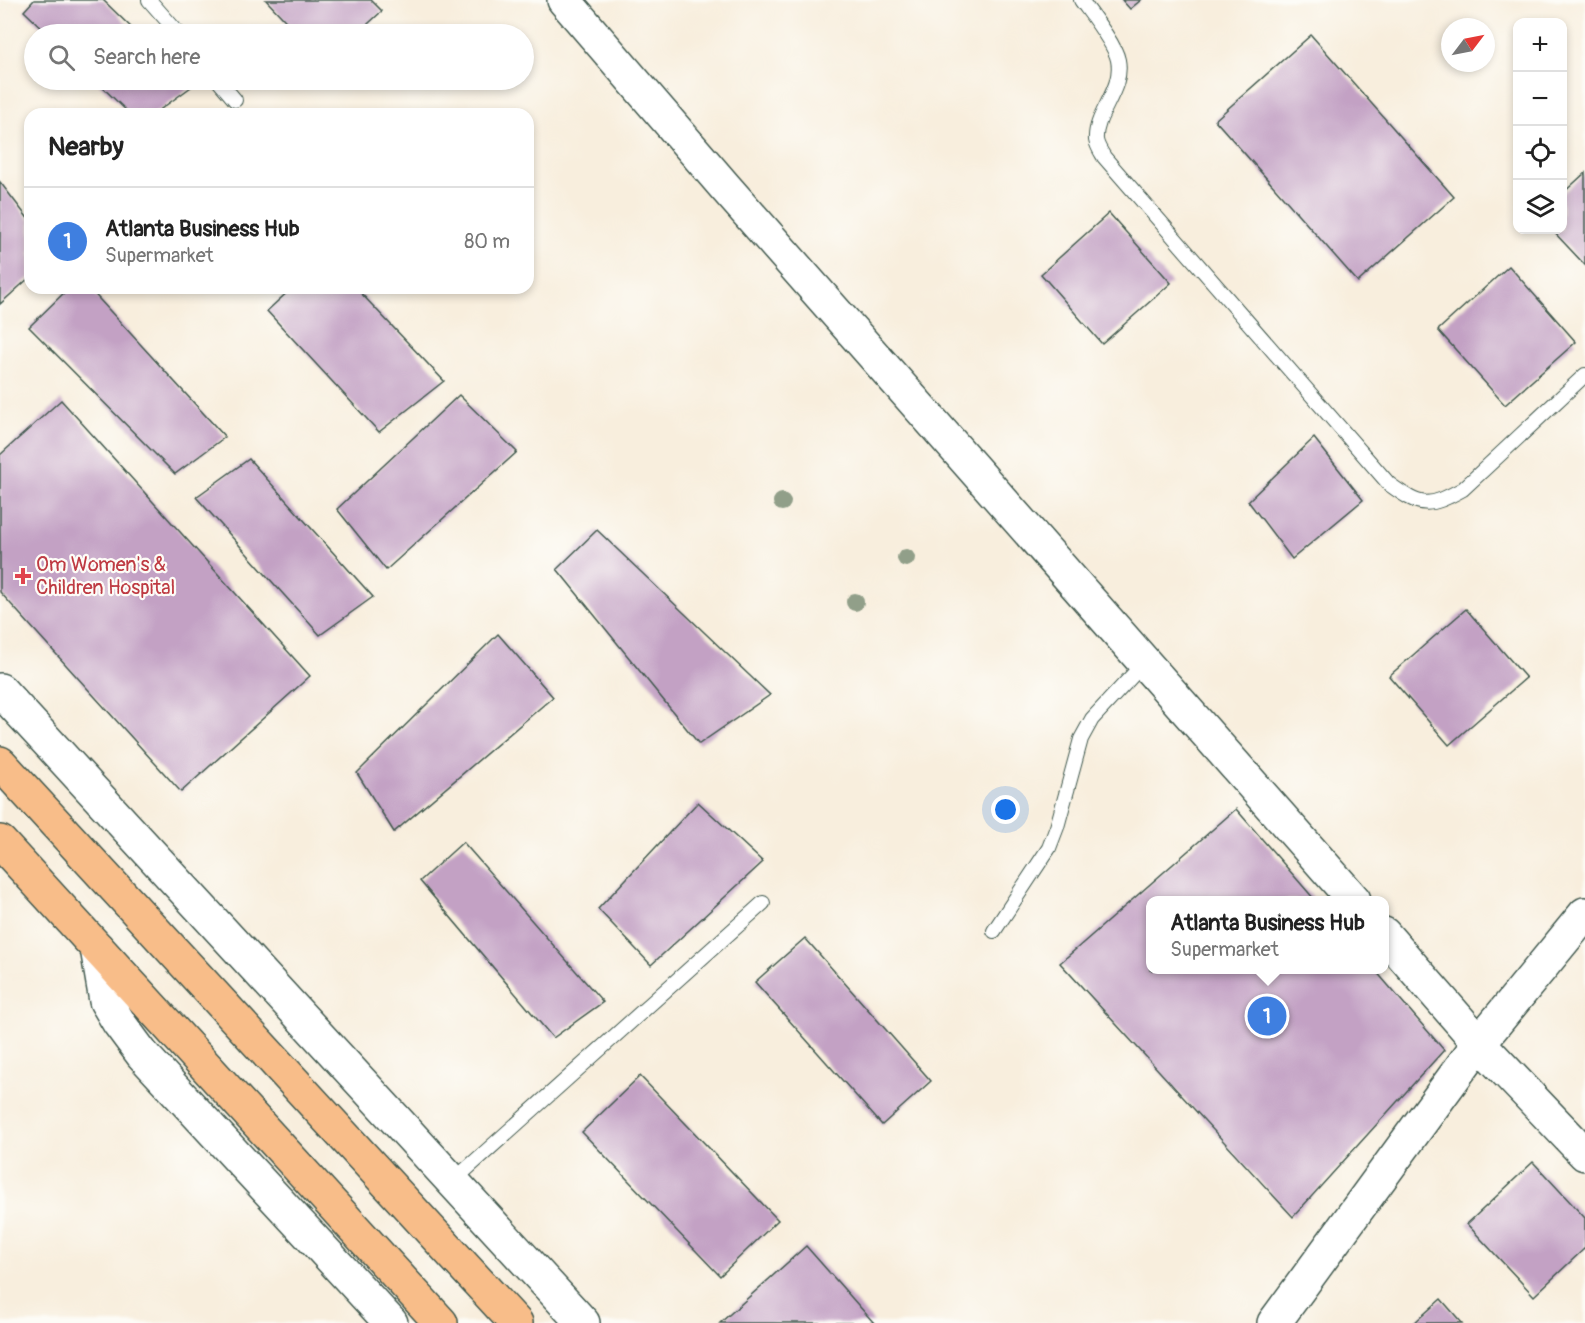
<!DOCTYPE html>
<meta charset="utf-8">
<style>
:root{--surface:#fff;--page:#f6f6f6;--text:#222;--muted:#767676;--line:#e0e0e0;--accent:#7c3aed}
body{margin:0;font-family:Pangolin,sans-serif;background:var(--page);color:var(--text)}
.controls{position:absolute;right:18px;top:18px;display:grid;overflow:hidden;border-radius:12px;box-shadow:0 3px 9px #0003}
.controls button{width:54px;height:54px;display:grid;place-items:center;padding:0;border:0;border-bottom:2px solid var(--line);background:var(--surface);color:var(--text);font:30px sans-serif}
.compass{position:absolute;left:1441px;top:18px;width:54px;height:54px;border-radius:50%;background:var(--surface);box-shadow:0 3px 9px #0003;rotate:58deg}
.you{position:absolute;left:1006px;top:810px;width:21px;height:21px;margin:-15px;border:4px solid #fff;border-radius:50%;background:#1a73e8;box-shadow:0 0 0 9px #1a73e833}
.badge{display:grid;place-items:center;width:39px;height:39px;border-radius:50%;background:var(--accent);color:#fff;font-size:20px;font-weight:700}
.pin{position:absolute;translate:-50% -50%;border:3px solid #fff;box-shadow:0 2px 6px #0006}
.popup{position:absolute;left:1146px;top:896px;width:243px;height:78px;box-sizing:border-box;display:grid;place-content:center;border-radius:12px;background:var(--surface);filter:drop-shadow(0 2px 4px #0005);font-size:20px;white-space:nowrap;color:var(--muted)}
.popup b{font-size:22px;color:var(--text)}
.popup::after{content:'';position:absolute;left:50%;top:100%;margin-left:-12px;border:12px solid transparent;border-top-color:var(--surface)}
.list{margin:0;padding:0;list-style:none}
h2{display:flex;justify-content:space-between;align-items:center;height:78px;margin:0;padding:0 24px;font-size:26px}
h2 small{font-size:20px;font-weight:400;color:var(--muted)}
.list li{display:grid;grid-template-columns:39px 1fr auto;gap:18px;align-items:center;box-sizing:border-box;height:108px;padding:0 24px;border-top:2px solid var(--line)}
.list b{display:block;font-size:22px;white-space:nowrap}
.list p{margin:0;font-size:20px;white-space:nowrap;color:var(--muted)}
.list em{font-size:20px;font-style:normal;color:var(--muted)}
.icon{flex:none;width:33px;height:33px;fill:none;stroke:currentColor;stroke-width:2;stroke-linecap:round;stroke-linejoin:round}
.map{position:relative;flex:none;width:1585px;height:1323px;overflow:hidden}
.search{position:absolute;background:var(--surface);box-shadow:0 3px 9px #0003;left:24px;top:24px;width:510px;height:66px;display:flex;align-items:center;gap:15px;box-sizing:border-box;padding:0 21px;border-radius:33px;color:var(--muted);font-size:22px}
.panel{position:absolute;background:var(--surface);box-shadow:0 3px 9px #0003;left:24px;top:108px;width:510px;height:186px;border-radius:18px}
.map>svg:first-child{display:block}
.building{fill:#c3a1c4}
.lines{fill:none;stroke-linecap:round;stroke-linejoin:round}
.service-casing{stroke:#40584d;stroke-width:16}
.tertiary-casing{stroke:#40584d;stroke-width:36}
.primary-casing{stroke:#40584d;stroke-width:36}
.service{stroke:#fff;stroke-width:14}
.tertiary{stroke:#fff;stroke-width:33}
.primary{stroke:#f8bd89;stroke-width:33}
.tree{fill:#919f89}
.health-dot{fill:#e0444e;stroke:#fdfcf7;stroke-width:2}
.labels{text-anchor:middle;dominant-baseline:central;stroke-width:4.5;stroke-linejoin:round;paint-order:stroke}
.health-label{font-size:20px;fill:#be3a42;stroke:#fdfcf7;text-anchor:start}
</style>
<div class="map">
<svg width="1585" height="1323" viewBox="0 0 1585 1323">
<rect width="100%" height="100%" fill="#fdfcf7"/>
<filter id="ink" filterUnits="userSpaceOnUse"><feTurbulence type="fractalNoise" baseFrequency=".0167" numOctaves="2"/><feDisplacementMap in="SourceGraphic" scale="12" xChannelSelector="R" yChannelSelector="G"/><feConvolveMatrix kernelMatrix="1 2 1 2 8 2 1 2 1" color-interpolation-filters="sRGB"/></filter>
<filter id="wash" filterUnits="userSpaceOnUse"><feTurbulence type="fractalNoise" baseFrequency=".008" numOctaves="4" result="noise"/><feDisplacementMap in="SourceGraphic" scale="24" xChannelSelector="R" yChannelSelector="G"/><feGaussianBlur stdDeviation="1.35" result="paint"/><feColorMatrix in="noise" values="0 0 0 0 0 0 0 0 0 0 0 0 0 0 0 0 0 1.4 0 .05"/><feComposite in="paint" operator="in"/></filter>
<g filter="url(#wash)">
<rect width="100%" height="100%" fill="#f8eedd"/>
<g id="blocks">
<g class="building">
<polygon points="34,0 103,0 138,34 48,34 24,11"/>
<polygon points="266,0 371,0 382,11 357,34 298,34"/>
<polygon points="1122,0 1141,0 1130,9"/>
<polygon points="1311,35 1454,197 1358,282 1215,120"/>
<polygon points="95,80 184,80 191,87 154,114 130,114"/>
<polygon points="1585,173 1585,265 1552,230 1562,230 1562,194"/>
<polygon points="0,182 30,221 30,277 0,304"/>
<polygon points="1109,213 1171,283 1102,344 1041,274"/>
<polygon points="1509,266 1576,342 1505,405 1438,330"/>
<polygon points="69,288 89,288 225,437 175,474 29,327"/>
<polygon points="292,288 356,288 444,381 379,432 267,311"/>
<polygon points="459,395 517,452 386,570 337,509"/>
<polygon points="61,400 310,676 181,792 0,592 0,455"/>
<polygon points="1314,438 1363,500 1292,559 1248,501"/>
<polygon points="249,459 373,597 320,635 196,497"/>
<polygon points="597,530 770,695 699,744 557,569"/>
<polygon points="1466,609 1526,678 1449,745 1389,676"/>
<polygon points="498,634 553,697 394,832 357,773"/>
<polygon points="698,802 763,862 651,965 598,909"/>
<polygon points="1236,809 1315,900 1150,900 1150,970 1375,970 1444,1050 1293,1217 1060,963"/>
<polygon points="463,842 603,1002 553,1038 420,881"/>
<polygon points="805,938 931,1081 882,1125 755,982"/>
<polygon points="640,1076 778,1220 720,1276 582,1132"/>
<polygon points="1533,1162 1585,1218 1585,1248 1534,1296 1467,1224"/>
<polygon points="806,1246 874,1323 720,1323"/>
<polygon points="1441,1299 1462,1323 1414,1323"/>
</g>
</g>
</g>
<g filter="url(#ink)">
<use href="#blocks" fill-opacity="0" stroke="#40584d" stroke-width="1.5"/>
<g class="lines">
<defs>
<g id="service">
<polyline points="149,0 179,34"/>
<path d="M1081,0C1091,14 1115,44 1118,60C1124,90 1094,114 1096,140C1097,146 1101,152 1104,157L1389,484C1422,508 1428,508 1463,489L1585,375"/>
<polyline points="218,80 235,100"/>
<polyline points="994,931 1049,848 1057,827 1081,739 1092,719 1144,663"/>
<polyline points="452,1182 763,903"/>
</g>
<g id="tertiary">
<polyline points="564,0 725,187 1354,900"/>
<polyline points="0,690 583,1323"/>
<polyline points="1384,934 1479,1043 1585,1154"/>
<polyline points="97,948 106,1001 119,1023 142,1054 391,1323"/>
<polyline points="1274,1323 1479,1043 1585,914"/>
</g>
<g id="primary">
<polyline points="0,763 516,1323"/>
<polyline points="0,842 441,1323"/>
</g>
</defs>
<use href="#service" class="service-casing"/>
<use href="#tertiary" class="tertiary-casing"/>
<use href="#primary" class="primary-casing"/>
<use href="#service" class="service"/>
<use href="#tertiary" class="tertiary"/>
<use href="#primary" class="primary"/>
</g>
<g class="tree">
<circle cx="782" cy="502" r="9"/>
<circle cx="906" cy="558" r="9"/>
<circle cx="855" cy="602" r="9"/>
</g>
</g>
<path class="health-dot" d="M20 567h6v6h6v6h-6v6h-6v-6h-6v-6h6z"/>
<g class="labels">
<g class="health-label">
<text x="36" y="564">Om Women's &amp;<tspan x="36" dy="23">Children Hospital</tspan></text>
</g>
</g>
</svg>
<div class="controls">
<button>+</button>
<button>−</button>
<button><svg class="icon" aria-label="locate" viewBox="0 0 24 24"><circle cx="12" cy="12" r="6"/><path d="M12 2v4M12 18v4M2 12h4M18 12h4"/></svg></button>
<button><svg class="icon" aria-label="layers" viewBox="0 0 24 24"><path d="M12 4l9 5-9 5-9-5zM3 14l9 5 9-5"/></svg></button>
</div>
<svg class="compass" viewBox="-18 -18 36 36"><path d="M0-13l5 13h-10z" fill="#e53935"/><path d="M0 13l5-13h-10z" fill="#767676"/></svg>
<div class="you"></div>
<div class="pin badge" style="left:1267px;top:1016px;background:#3f7fe0">1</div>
<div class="popup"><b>Atlanta Business Hub</b>Supermarket</div>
<div class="search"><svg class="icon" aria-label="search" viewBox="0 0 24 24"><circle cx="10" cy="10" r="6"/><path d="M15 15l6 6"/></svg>Search here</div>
<section class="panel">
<h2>Nearby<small></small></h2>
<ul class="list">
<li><span class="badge" style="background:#3f7fe0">1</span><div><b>Atlanta Business Hub</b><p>Supermarket</p></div><em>80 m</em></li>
</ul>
</section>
</div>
